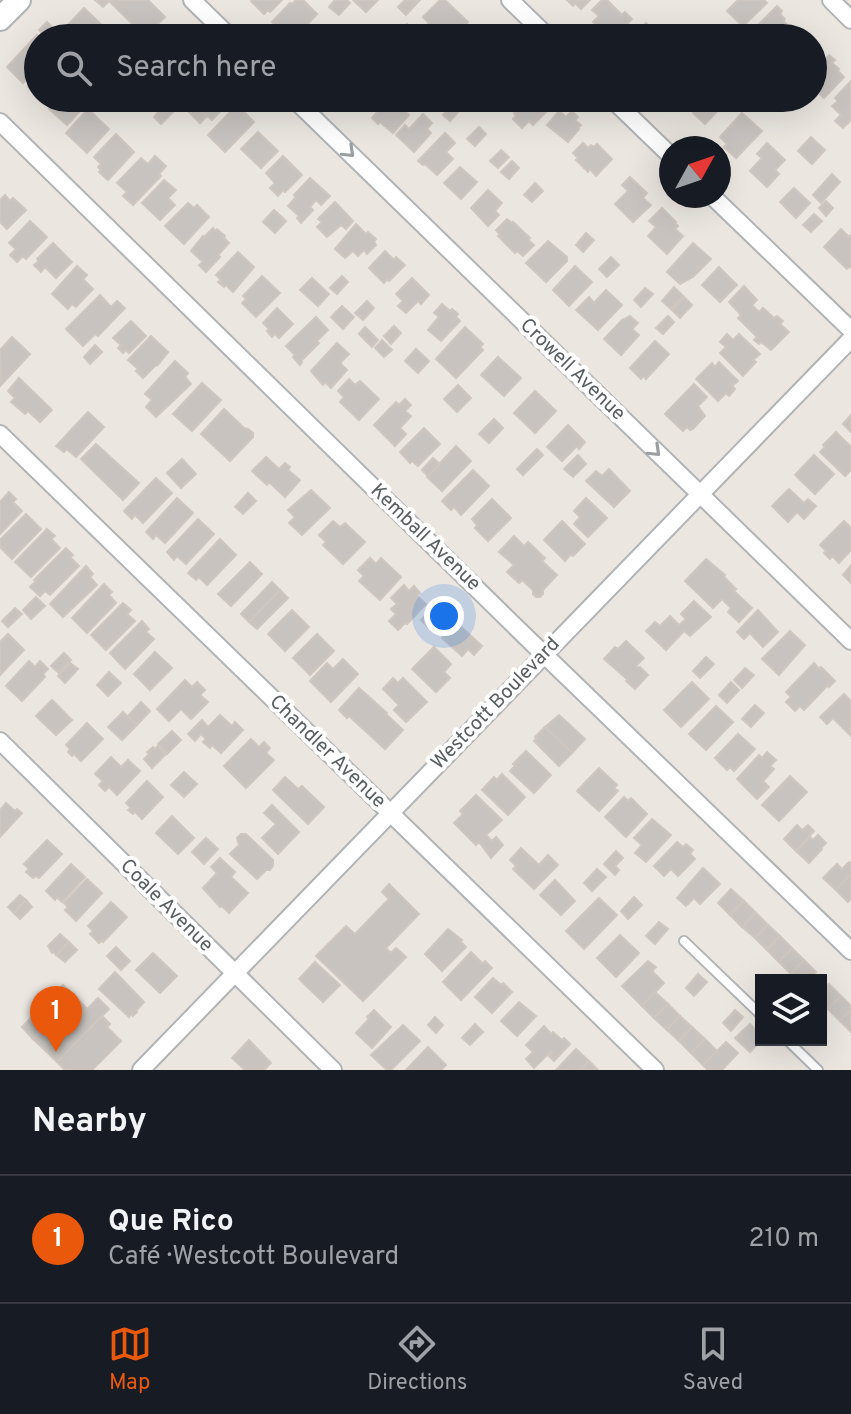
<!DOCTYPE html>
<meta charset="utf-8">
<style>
:root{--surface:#171b24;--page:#20242c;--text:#f1f3f6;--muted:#9ea1a6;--line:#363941;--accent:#ea580c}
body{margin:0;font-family:Overpass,sans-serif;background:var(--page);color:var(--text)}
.controls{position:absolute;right:24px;bottom:24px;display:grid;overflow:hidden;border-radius:0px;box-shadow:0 8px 32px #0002}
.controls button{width:72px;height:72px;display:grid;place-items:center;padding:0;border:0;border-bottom:2px solid var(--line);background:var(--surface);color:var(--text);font:40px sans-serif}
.compass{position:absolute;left:659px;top:136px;width:72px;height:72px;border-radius:50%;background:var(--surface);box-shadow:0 8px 32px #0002;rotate:50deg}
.you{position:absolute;left:444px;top:616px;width:28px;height:28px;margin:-20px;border:6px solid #fff;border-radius:50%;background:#1a73e8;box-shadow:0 0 0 12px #1a73e833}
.badge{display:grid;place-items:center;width:52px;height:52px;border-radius:50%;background:var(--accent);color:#fff;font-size:26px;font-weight:700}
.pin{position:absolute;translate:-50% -66px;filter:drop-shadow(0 2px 4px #0008)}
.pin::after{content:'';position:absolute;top:42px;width:28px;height:24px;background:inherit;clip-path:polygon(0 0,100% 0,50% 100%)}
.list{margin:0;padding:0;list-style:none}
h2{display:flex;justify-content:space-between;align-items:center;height:104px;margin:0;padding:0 32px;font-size:34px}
h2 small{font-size:26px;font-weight:400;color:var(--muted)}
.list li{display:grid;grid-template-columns:52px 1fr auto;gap:24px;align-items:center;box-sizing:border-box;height:128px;padding:0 32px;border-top:2px solid var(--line)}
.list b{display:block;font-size:30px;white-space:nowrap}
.list p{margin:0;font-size:26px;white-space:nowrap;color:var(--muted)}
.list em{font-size:26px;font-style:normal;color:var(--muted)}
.icon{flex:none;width:44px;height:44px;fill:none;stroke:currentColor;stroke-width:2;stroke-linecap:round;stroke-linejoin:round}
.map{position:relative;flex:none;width:851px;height:1070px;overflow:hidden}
.search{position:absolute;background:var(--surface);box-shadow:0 8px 32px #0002;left:24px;right:24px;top:24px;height:88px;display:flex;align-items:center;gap:20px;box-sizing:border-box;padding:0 28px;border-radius:44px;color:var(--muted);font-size:30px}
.sheet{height:232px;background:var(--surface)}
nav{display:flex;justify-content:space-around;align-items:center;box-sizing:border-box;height:112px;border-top:2px solid var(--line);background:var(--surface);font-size:22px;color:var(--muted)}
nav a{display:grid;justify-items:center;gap:4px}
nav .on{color:var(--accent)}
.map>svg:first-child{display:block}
.building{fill:#c8c3bf;stroke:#cfc6bf;stroke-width:2}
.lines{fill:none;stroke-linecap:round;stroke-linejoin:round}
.lane-casing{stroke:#b1b4b7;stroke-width:12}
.street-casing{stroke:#b1b4b7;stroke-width:20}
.secondary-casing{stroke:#adb2b5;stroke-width:26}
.lane{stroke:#fff;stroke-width:8}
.street{stroke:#fff;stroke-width:16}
.secondary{stroke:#fff;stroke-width:22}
.oneway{stroke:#9b9ea0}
.labels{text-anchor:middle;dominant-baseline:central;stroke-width:8;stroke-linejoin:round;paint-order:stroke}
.street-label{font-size:20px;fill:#595e60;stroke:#fff}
</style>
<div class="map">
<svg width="851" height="1070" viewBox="0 0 851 1070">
<rect width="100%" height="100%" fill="#ebe6e0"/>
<g class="building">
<polygon points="95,0 148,0 165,17 145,36 109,1 103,7"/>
<polygon points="252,0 282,0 270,12 268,10 264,14 251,1"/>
<polygon points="296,0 303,0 317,14 295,38 289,38 272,22 290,3 292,4"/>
<polygon points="335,0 347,0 350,3 339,15 329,7"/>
<polygon points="353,0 378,0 366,12"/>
<polygon points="405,0 420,0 406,15 398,7"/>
<polygon points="440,0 445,0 468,22 459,32 453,26 445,34 449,38 428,38 421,31 429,23 423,17"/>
<polygon points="567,0 590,0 581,9 575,3 573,6"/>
<polygon points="602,0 607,0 622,15 625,12 632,19 613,38 610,38 605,34 603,37 596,30 599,27 593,22 599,16 592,10"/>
<polygon points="738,0 764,0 767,3 743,26 727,11"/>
<polygon points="777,6 782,11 780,14 785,19 783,21 793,30 786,38 771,38 758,25"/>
<polygon points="84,8 115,38 80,38 67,26"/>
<polygon points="47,22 54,29 47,37 39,30"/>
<polygon points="646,23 661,38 631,38"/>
<polygon points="407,24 419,36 417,38 395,38"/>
<polygon points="320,25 333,38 308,38"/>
<polygon points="37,35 40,38 38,38 38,68 23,83 7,67"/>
<polygon points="829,55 835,60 832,63 839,69 838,71 844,77 824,98 813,88 813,71"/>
<polygon points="38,76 38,97 28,87"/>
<polygon points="851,81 851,120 843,128 835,121 841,115 832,106 838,101 835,98"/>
<polygon points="59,98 92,98 67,125 49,109"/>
<polygon points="195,98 221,98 227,104 212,120 192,102"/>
<polygon points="356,98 377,98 368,108"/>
<polygon points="390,98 409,115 393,133 380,122 378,124 372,118"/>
<polygon points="529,98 551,98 550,100 554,104 533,125 529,121 522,128 513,119 516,116 514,113"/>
<polygon points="697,98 713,98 722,106 705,124 693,113 696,110 691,105"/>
<polygon points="191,102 207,116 200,123 185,108"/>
<polygon points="454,103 460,110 450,121 443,115"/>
<polygon points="165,105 173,112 161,124 154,117"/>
<polygon points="235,107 240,112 242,110 254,122 225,152 208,135"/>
<polygon points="88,109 109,129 87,153 66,133"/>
<polygon points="559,111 566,117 572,111 578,117 575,120 581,125 578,128 579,129 568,142 547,125"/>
<polygon points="742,113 762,131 736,158 724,147 727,144 720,137"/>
<polygon points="423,114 432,123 427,129 431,133 414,152 396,135 405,125 409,129"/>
<polygon points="479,127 486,134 475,146 467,139"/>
<polygon points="258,132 278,151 261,168 241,149"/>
<polygon points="445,133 455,143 446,152 453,159 437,175 425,164 423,165 418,161"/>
<polygon points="116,134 134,152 108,180 99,172 101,170 98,167 101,164 94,157"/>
<polygon points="811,137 825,150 812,164 798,151"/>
<polygon points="583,143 588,148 591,145 594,147 597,144 612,159 596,176 590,169 588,172 576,160 578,158 573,153"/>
<polygon points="767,143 785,160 775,170 779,174 767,187 750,171 762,158 757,154"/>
<polygon points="501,150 509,157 498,168 490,161"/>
<polygon points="155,156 166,166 159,174 161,176 133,205 123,196 127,192 117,183 141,158 148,164"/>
<polygon points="283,156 302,175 285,192 283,190 278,196 270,188 275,183 266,173"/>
<polygon points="512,161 519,168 509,179 501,172"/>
<polygon points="460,167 477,182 461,199 444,183"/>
<polygon points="832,174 840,182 821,203 813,195"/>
<polygon points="630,177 647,193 643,198 651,205 633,222 615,204 628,191 622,185"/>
<polygon points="310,178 330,196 321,205 316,200 310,207 313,210 301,223 297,218 299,216 288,206 296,197 294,195"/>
<polygon points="164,180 176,190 168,198 175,205 160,220 142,203"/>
<polygon points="535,183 543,191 532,202 524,195"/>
<polygon points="794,188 810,203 796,218 780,202"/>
<polygon points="488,190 502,203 495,211 499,215 488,226 471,208"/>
<polygon points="5,195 10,201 13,198 26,210 7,229 0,222 0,200"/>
<polygon points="826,201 833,208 826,216 819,208"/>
<polygon points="335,202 353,221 346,229 341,225 327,237 317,227 322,222 318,219"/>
<polygon points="188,203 194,208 197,205 209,217 184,244 165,226"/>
<polygon points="662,208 676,222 675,223 678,226 675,229 683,236 667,254 648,236 656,227 649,221"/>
<polygon points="274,210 286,221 275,233 263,222"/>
<polygon points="814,214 822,221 811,232 803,225"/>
<polygon points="507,219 512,223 513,222 530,238 528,240 534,245 523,256 517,251 515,253 498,236 500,235 496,230"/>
<polygon points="30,221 47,237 26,259 23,256 17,262 10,255 16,249 9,243"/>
<polygon points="356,224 366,234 368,232 376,239 374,242 376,245 367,254 364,250 358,256 353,251 345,258 335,249"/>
<polygon points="213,228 215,231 217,229 225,236 224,238 229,243 218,255 220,257 206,272 199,265 203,262 191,251 203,236 204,237"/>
<polygon points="841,229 849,237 851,235 851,266 847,269 824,247"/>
<polygon points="586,233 594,240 583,252 576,245"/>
<polygon points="548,241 567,257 567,261 546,282 526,263"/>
<polygon points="53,243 72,262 56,278 45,267 41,272 34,265 39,261 37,259"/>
<polygon points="693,243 711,259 693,277 680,284 667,272"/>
<polygon points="385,251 394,260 396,257 405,265 389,281 387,279 384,283 369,268"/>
<polygon points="238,252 254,267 233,292 226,285 224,287 218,282 221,280 216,275"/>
<polygon points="611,257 619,265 607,277 599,269"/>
<polygon points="77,266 87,275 83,279 93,289 76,307 72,304 68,309 52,294"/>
<polygon points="575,266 592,282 569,306 553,290"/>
<polygon points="719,267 737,285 720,302 702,285"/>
<polygon points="262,276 280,293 256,317 242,303 246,299 243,296"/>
<polygon points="342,276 348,282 337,294 330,288"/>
<polygon points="312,278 329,294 318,306 300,290"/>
<polygon points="412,278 429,295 421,304 418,301 406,313 398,306 403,301 396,294"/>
<polygon points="744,286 757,300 752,305 759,312 763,308 774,318 777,316 783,321 780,324 789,332 771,350 761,342 759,344 754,340 757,337 738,318 741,315 729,302"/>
<polygon points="674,287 683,296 671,309 662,301"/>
<polygon points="645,288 653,294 641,307 634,300"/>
<polygon points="606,290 622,305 598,330 576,310 589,297 594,303"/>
<polygon points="100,295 111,307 117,301 125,308 98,336 95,334 83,346 66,329"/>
<polygon points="684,297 692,305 680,318 672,310"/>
<polygon points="367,301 374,308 363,320 355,313"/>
<polygon points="442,304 450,311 452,309 458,314 456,317 460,321 441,341 428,330 439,317 434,313"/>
<polygon points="342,306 354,317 343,329 331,317"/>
<polygon points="277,308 293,324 279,338 275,334 272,337 267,331 269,329 263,323"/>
<polygon points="630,316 638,323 632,329 639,335 621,355 604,339 622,320"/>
<polygon points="668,316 674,322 663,334 656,328"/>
<polygon points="316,317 328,330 317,341 319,343 301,361 302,362 300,365 293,357 295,355 286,346"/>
<polygon points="131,321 146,336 129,353 126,350 123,353 118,348 121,345 113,338"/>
<polygon points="394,326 401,333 391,344 384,336"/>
<polygon points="365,327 378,340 372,347 359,334"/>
<polygon points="465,327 483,344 480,347 483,350 456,378 436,359"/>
<polygon points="727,334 733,340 739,334 760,354 753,360 756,362 743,376 720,353 726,347 720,342"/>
<polygon points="151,336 168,352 158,365 155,366 143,378 136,371 138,369 128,360"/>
<polygon points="12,337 30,354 1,385 0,350"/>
<polygon points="382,340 392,350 384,357 375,348"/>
<polygon points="655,341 669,354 646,379 643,376 641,379 630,368"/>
<polygon points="337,343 349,354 340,363 347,370 331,388 325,382 323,385 311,371"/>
<polygon points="95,345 102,352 90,364 84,357"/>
<polygon points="416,349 429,361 418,373 405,361"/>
<polygon points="498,357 521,378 504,396 481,375"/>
<polygon points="175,361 188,373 185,377 191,384 156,417 146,407 152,400 145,394"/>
<polygon points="719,362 738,381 732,386 735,389 729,396 726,393 718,401 696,379 712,363 715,367"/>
<polygon points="19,378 52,410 40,422 28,411 25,414 11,402 15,398 8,391"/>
<polygon points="349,379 355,385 360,381 379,399 359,420 340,402 344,397 338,391"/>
<polygon points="202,383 221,400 192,431 173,414"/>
<polygon points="694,384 707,397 698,406 705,416 693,429 690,430 687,427 683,431 665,414"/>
<polygon points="458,385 471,398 457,412 444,399"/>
<polygon points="535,391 556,411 535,433 514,413"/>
<polygon points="405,399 411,405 405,411 411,416 400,428 406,434 395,446 374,425 396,402 399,405"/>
<polygon points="224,409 244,428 248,429 253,433 253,437 230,461 201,434"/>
<polygon points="88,412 104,427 76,457 67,449 64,452 56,446"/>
<polygon points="851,415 851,432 843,424"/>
<polygon points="494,419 503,428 489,443 479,434"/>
<polygon points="568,425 585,442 579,449 577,446 562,461 547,447"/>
<polygon points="424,428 440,444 418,466 412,461 410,463 400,452"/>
<polygon points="836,432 851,447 851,470 845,476 820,452 825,447 823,445"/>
<polygon points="96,444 139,483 123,500 81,459"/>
<polygon points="456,446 471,461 442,491 427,477"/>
<polygon points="537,449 543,455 523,475 517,469"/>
<polygon points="578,455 586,464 573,477 564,469"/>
<polygon points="814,455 834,474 815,494 795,475"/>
<polygon points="266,457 279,469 285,463 290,467 288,470 300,480 285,497 269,482 267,485 252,471"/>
<polygon points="433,458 440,464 428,476 422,470"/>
<polygon points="182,459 196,474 181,488 167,473"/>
<polygon points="609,469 630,491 614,507 586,481 596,471 602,476"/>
<polygon points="473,470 489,486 461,515 454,507 451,510 442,501"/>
<polygon points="156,478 172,493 143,523 135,515 132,519 124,511"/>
<polygon points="789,489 804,503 808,499 816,506 804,519 797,512 788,522 772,506"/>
<polygon points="311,490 330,508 302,535 289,523 295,517 288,510"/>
<polygon points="9,492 16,499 13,502 22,511 0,534 0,502"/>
<polygon points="248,493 256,501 243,514 235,507"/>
<polygon points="177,498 193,513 165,543 156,535 153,539 146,532"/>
<polygon points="586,498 607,518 588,537 574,524 580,517 574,511"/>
<polygon points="492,499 511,518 488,541 475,528 477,525 472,519"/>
<polygon points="26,514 41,529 12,559 0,547 0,540"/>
<polygon points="198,519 214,534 186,564 177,556 174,560 167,552"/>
<polygon points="333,521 340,527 345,523 365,542 343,564 323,545 326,542 319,535"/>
<polygon points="562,521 585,544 573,556 571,554 565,561 544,540"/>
<polygon points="844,521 851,528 851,550 839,563 832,556 830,559 824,553 826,551 820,545"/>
<polygon points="47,529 55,536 51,539 60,548 31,577 15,562"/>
<polygon points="514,536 524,546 528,542 545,558 542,561 557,575 543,590 543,594 540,597 536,597 533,594 533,590 522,580 519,583 507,572 514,565 499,552"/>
<polygon points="220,539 236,555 207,585 199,577 196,580 188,573"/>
<polygon points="66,548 73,555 70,557 79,566 50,595 45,591 40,596 30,587 36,581 34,580"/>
<polygon points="370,558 376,564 381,558 401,577 380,600 359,581 364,576 358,570"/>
<polygon points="706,559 725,575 724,577 736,589 734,591 752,608 739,622 728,612 731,608 722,599 713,608 685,581"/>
<polygon points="250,562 262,574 231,606 218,594"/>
<polygon points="851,565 851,583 843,575"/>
<polygon points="86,566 93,574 90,577 97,585 63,617 50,604"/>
<polygon points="272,582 280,590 249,622 241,614"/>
<polygon points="104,584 112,592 109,595 116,603 87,633 72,618"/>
<polygon points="404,585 409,591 414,586 420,593 417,596 426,604 407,624 405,623 398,630 389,621 396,614 391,609 397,604 391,598"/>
<polygon points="280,590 288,598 257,629 249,622"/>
<polygon points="36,597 45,606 31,619 23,610"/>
<polygon points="694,601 711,617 690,636 684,631 666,650 646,631 655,622 660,626 670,616 679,625 686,619 681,614"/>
<polygon points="123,603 131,610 127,614 135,621 106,650 91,635"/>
<polygon points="433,607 441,614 428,627 421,620"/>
<polygon points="15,608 22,614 8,627 2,621"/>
<polygon points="292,610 309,627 285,651 268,634"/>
<polygon points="758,610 778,632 763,647 750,633 744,639 737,632"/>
<polygon points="142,621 149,629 146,632 154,639 125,669 110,653"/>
<polygon points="457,623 482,646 474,655 468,649 462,656 442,638"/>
<polygon points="790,631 805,645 779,675 762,659"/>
<polygon points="8,634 24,650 0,675 0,642"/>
<polygon points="317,634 334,651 310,675 293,658"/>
<polygon points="626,641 644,658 636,666 639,668 640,667 648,675 635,689 626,681 628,680 604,659 615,647 618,649"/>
<polygon points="434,647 451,664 444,672 450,678 436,692 412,669"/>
<polygon points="155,652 172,668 150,690 134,674"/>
<polygon points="64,653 71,660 59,673 51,666"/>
<polygon points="706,657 714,664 700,678 693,671"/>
<polygon points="343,659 358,674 331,702 310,681 327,663 333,669"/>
<polygon points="29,661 35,667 40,661 48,669 43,674 45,677 22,701 6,686"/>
<polygon points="70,663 78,669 65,683 58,676"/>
<polygon points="814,663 819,669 821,667 835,681 829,687 828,685 804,710 800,706 795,711 786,702 791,697 786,692"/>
<polygon points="745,668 754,675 742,688 734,680"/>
<polygon points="109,672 121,683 108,696 97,685"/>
<polygon points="393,678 398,683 403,678 427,702 406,722 394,710 399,705 383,689"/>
<polygon points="185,680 192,687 197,682 205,690 200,695 208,702 191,719 181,709 169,721 157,709"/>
<polygon points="692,682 709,699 681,727 664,710"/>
<polygon points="731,682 739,690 727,703 719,695"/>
<polygon points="359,688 387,713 386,714 403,730 385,749 349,716 347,718 339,710"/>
<polygon points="844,694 851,701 850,735 833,718 827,724 820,717"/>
<polygon points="52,700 72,720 56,735 36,716"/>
<polygon points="141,702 150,711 137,725 128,716"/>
<polygon points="755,705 764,713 751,727 742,719"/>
<polygon points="716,706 733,722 706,750 689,734"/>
<polygon points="123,712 137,725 122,740 108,727"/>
<polygon points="220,715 232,726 235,722 243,730 221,753 212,745 210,748 203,742 206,739 201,734 195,741 188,734 202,720 208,727"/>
<polygon points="559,715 585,739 572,753 545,727"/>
<polygon points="87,723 103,739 81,761 74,754 72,756 68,752 70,749 66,745"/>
<polygon points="545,727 572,753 559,766 534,741 537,738 535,737"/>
<polygon points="172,731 181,740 167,754 158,744"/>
<polygon points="738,734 755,749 734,771 730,767 727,770 715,758"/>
<polygon points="251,739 259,747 264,742 270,748 266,753 274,760 246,788 224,766"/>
<polygon points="158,746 166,754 152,768 144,759 149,754 147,752 153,747 155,749"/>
<polygon points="526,751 551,775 534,793 510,771 515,766 513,764"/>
<polygon points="767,752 776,760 770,766 774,769 763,781 769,787 757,799 737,779 759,755 762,758"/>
<polygon points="111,757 121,767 128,760 140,771 117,795 109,787 105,791 99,785 103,781 95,774"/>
<polygon points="599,768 617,785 614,788 618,791 599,811 577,791"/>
<polygon points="184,772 197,784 184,797 171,785"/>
<polygon points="502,774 525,797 508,815 482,790 494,777 497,780"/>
<polygon points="790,776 807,792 779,821 762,805"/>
<polygon points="285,777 298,789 302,786 324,807 308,824 273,790"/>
<polygon points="147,781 163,797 142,819 135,812 133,814 128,810 131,808 126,803"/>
<polygon points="476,795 502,820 486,835 492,841 496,837 503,845 491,858 479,842 476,845 454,823 463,814 460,811"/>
<polygon points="624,797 628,801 631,798 647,814 626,837 605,817"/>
<polygon points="6,803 15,811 17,809 22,813 0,837 0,810"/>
<polygon points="272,805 299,832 278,854 262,838 276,824 264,813"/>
<polygon points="172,816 194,838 178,854 156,833"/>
<polygon points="652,819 671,835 646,862 635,853 642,845 634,838"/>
<polygon points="797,825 802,830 808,825 814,831 796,851 784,839"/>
<polygon points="241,834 246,834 273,860 273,866 270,870 266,870 257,879 230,854 239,845 237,838"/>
<polygon points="818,835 826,843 821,848 822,849 809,863 796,851 810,837 813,840"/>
<polygon points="206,838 218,849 204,864 192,852"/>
<polygon points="47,840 62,854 39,878 36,876 33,878 26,872 29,869 24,864"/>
<polygon points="677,842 683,847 686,844 693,850 690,854 695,859 678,876 671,869 664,876 654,866"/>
<polygon points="521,848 539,865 548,855 558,865 534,889 513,869 516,866 510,860"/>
<polygon points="616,851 623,858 615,866 619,870 615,875 604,864"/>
<polygon points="220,858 235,872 231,877 248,893 229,913 222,906 220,907 203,888 217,873 211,867"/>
<polygon points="849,862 851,864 851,874 836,890 823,878 837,864 842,869"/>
<polygon points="71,864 85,877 62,902 57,897 55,900 46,891"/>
<polygon points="703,868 720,884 700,904 694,898 686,906 677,898"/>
<polygon points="597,869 606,877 592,891 584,883"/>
<polygon points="849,876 851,877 851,899 848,902 836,890"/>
<polygon points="87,879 102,893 76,921 65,910 68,907 64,903"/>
<polygon points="555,880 575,901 561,915 540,895"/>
<polygon points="389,884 419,914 386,948 391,953 396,948 406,957 363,1001 316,956 346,926 355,934 389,899 382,892"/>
<polygon points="731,889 744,901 730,915 718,903"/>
<polygon points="20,895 26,900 14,913 8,907"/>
<polygon points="634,897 642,905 628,919 621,911"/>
<polygon points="599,898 617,915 584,949 566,931"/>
<polygon points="26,900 32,907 20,919 14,913"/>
<polygon points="744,901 756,913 742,927 730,915"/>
<polygon points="111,902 127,917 103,942 102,940 99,943 90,934 93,931 88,926"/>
<polygon points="756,913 768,925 755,938 742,927"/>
<polygon points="659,922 668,929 655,944 646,936"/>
<polygon points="768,925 780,936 767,950 755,938"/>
<polygon points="448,929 462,940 460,941 466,947 442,971 425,954"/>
<polygon points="60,934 69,942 56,955 54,952 52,953 48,946"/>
<polygon points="620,935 639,953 616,977 597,958"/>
<polygon points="780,936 792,948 779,962 767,950"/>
<polygon points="69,942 77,950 65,962 56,955"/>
<polygon points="116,947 130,961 121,970 107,956"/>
<polygon points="792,948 804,960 791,974 779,962"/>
<polygon points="471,952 483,964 485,961 492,968 461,1000 443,982"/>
<polygon points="153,953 177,976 160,993 136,970"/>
<polygon points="804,960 816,972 808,980 798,980 791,974"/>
<polygon points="648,961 656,967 652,971 664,983 642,1006 622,986"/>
<polygon points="315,962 340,985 323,1002 299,979"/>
<polygon points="115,972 144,1002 136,1011 137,1012 133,1016 132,1014 129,1017 99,989"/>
<polygon points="698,974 707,982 694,996 686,988"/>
<polygon points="493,978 501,985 503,983 512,992 492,1013 475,997"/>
<polygon points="829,984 841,996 828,1009 821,1002 821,992"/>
<polygon points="63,985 75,996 33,1039 22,1027"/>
<polygon points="655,992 668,1004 654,1018 642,1006"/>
<polygon points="75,996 87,1009 46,1051 33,1039"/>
<polygon points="841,996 851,1006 851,1009 840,1021 828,1009"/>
<polygon points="98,998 109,1009 57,1062 46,1051"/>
<polygon points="519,1002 536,1016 517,1036 501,1021"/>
<polygon points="668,1004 680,1016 667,1030 654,1018"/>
<polygon points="851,1009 851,1032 840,1021"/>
<polygon points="374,1010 391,1027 372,1048 356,1033 369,1019 367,1017"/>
<polygon points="735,1010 743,1017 731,1031 723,1023"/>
<polygon points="102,1016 110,1024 107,1027 121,1041 92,1070 65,1070 57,1062"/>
<polygon points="680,1016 692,1027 679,1041 667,1030"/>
<polygon points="435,1017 443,1025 436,1033 428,1025"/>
<polygon points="475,1024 483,1032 470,1045 462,1038"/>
<polygon points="750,1024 761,1035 762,1040 750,1052 735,1038"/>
<polygon points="403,1025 420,1041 391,1070 387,1070 371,1055"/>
<polygon points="544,1026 551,1034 553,1032 562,1040 564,1038 570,1044 554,1061 549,1056 552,1053 551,1051 534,1068 526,1059 533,1052 526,1045"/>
<polygon points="692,1027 705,1039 691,1053 679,1041"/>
<polygon points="705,1039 717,1051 703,1065 691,1053"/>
<polygon points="249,1040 271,1063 264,1070 245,1070 232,1058"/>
<polygon points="726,1042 738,1053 722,1070 708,1070 703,1065"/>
<polygon points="428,1047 446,1065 441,1070 406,1070"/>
<polygon points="576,1049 589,1061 580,1070 556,1070"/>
<polygon points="589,1061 598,1070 580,1070"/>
</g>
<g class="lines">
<defs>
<g id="lane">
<polyline points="684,941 761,1015"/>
<polyline points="787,1040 818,1070"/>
</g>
<g id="street">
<polyline points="192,0 231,38"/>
<polyline points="510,0 549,38"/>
<polyline points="831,0 851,20"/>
<polyline points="293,98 851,641"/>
<polyline points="611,98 671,156"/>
<polyline points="0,122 527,638 851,951"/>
<polyline points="712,196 851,330"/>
<polyline points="0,434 655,1070"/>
<polyline points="0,741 333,1070"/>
<polyline points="141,1070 851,339"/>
</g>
<polyline id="secondary" points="0,19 19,0"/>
</defs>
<use href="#lane" class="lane-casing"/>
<use href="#street" class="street-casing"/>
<use href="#secondary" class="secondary-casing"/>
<use href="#lane" class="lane"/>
<use href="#street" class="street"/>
<use href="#secondary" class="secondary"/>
</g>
<defs><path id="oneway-chevron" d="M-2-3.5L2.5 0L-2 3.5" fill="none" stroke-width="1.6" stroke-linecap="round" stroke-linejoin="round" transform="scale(2)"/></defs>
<g class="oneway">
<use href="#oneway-chevron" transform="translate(349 152) rotate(44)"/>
<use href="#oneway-chevron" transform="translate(655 451) rotate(44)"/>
</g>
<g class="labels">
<g class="street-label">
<text transform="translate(572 370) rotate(44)">Crowell Avenue</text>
<text transform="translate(425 538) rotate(44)">Kemball Avenue</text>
<text transform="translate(496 704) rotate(-46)">Westcott Boulevard</text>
<text transform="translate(327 752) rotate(44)">Chandler Avenue</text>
<text transform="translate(166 906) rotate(45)">Coale Avenue</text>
</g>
</g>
</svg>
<div class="controls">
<button><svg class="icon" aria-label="layers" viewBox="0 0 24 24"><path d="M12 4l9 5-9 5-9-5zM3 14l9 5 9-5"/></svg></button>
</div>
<svg class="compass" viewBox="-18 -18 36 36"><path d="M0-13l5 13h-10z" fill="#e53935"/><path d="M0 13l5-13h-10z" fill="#9ea1a6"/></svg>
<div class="you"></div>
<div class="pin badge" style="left:56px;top:1052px">1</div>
<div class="search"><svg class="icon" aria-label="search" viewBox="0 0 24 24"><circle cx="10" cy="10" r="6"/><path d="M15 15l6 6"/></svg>Search here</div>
</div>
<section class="sheet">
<h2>Nearby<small></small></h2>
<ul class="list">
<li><span class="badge">1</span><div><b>Que Rico</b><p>Café · Westcott Boulevard</p></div><em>210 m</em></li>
</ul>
</section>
<nav>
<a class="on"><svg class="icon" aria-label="map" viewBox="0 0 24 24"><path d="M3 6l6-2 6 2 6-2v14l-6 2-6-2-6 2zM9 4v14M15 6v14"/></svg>Map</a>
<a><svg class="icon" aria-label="directions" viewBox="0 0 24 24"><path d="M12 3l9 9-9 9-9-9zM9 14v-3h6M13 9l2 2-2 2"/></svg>Directions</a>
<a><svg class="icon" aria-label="saved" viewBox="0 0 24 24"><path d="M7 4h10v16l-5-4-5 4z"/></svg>Saved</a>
</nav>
